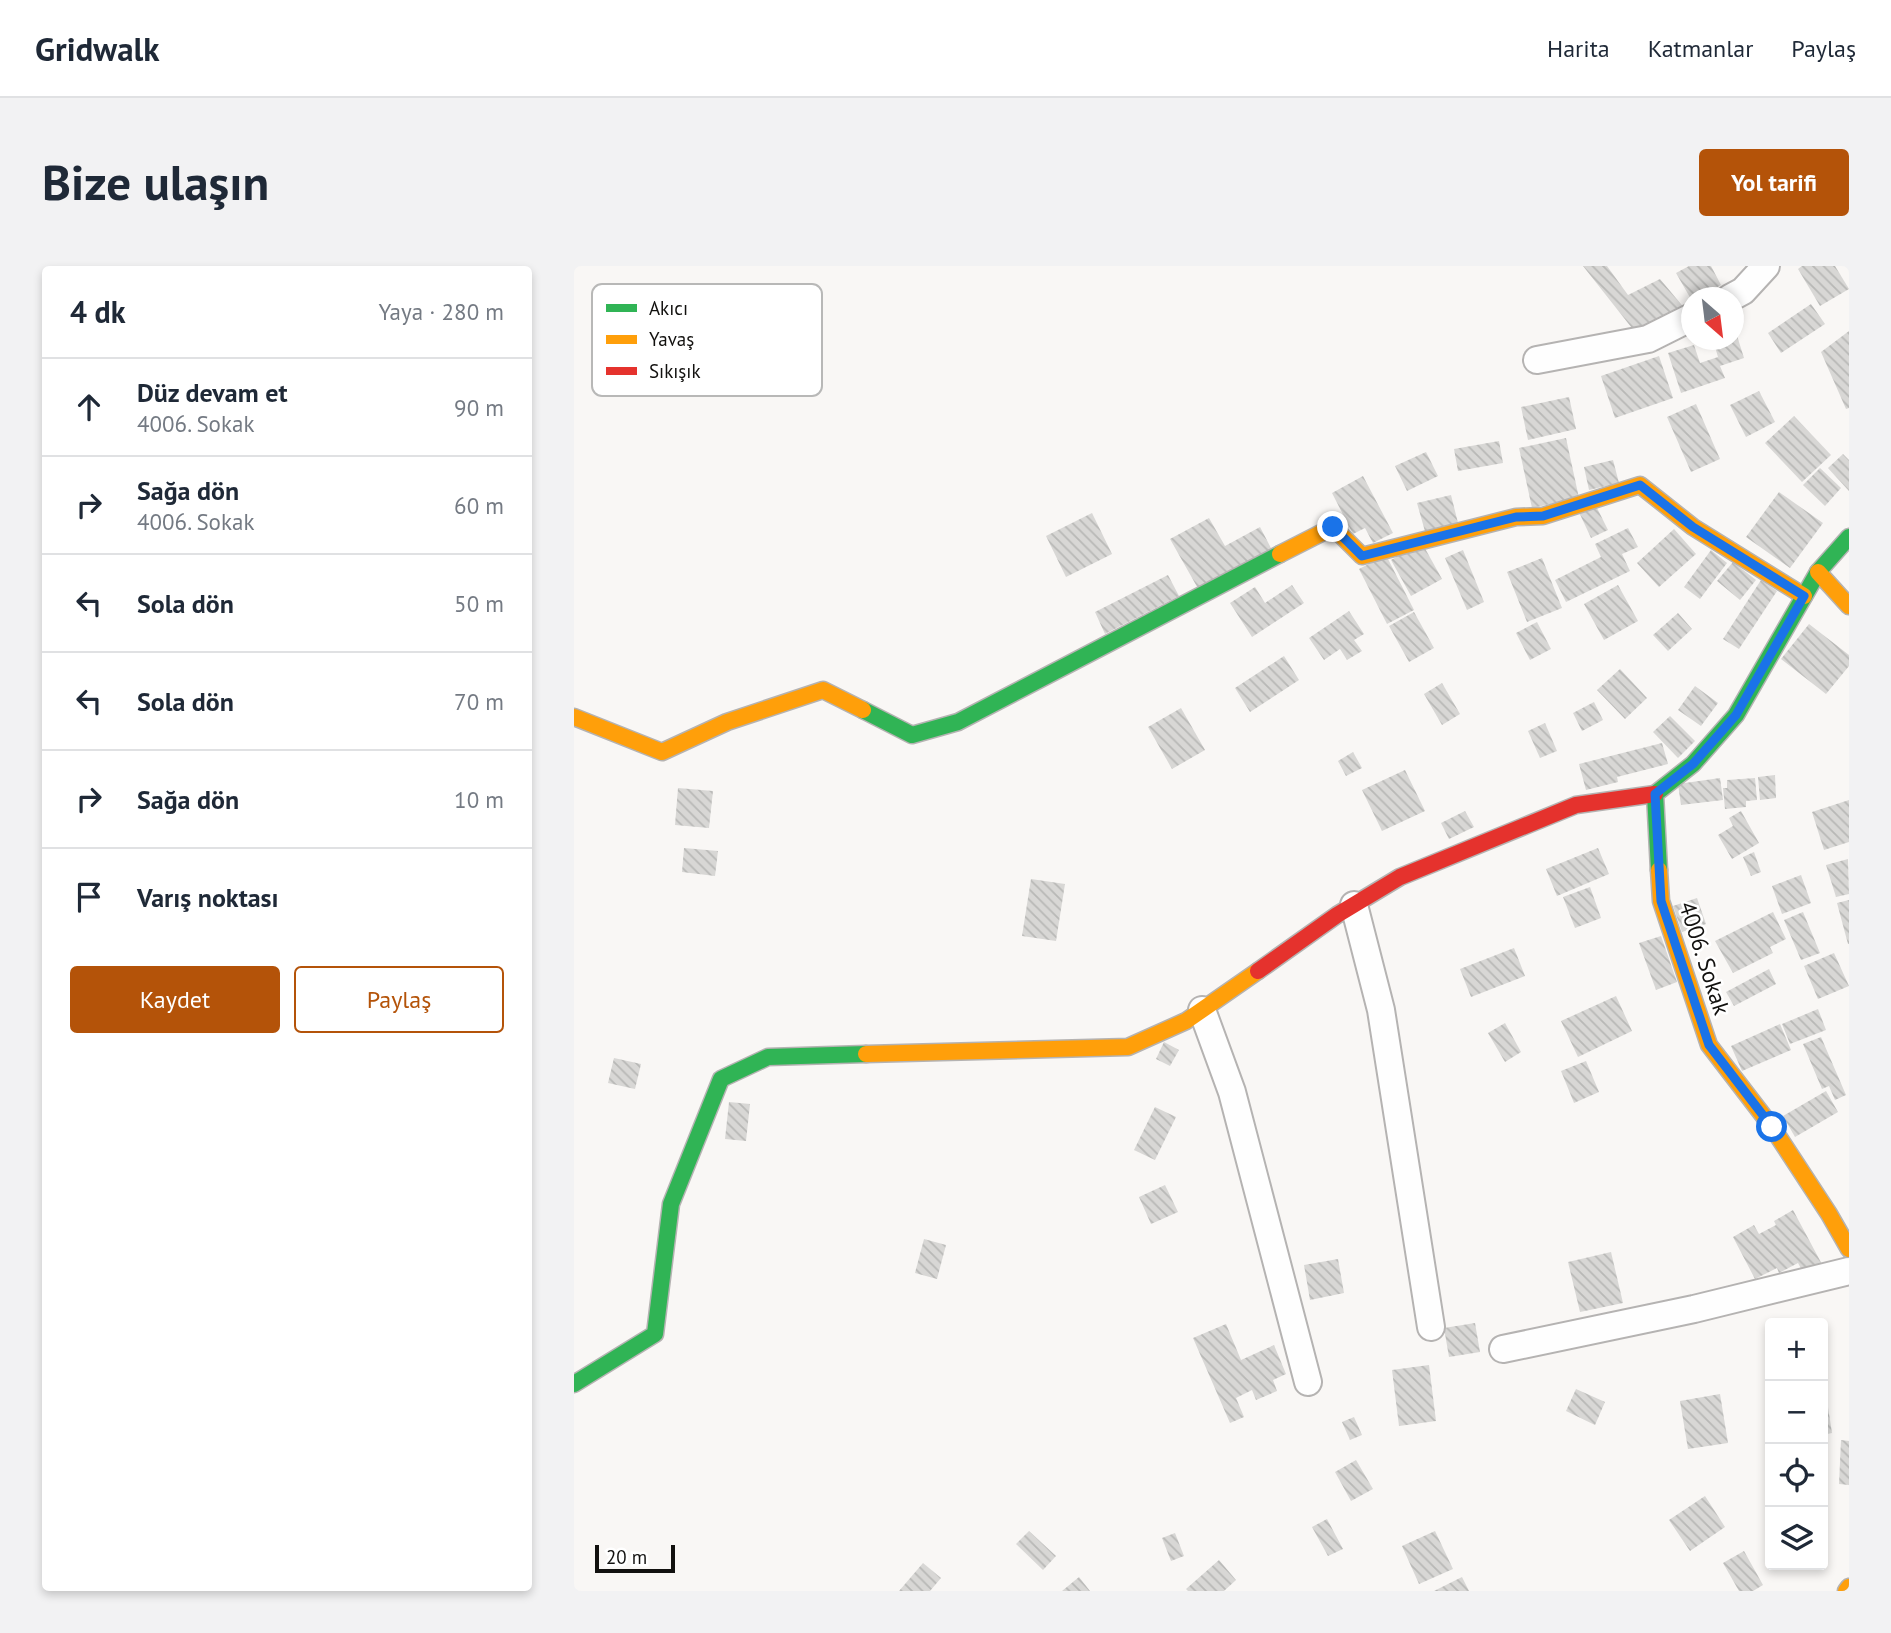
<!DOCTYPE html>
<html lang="tr">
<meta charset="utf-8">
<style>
:root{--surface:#fff;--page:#f2f2f3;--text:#1f2937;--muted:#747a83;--line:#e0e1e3;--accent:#b45309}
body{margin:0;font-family:"PT Sans",sans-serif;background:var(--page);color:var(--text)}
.controls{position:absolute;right:21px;bottom:21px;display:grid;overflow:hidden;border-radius:7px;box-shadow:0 4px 10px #0003}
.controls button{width:63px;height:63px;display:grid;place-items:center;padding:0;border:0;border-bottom:2px solid var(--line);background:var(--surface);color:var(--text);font:35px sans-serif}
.compass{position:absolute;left:1107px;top:21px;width:63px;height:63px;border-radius:50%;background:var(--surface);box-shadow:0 4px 10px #0003;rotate:152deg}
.scale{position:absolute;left:21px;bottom:18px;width:80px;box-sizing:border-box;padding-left:7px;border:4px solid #12110f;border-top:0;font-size:19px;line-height:24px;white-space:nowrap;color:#12110f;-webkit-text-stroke:5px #fff;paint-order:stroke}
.stop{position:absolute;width:21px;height:21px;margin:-16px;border:5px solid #1a73e8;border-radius:50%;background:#fff}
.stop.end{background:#1a73e8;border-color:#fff;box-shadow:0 2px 7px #0008}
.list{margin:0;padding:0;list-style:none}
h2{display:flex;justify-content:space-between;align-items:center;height:91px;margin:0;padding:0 28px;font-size:30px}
h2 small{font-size:23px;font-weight:400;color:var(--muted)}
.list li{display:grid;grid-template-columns:46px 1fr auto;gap:21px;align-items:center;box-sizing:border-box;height:98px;padding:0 28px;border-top:2px solid var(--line)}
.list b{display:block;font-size:26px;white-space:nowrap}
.list p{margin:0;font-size:23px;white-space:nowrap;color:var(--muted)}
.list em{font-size:23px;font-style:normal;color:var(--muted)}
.actions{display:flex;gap:14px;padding:21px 28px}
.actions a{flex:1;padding:16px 0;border:2px solid var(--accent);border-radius:7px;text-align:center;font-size:24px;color:var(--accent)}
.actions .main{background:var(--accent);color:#fff}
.icon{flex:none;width:38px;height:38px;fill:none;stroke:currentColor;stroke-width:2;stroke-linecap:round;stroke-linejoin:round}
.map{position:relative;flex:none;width:1275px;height:1325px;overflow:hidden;border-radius:7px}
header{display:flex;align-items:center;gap:42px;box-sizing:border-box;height:98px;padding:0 35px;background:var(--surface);border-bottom:2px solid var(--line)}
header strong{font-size:33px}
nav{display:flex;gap:38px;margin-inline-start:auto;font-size:24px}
.intro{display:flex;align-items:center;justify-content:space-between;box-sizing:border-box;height:168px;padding:0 42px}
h1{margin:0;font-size:49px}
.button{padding:18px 32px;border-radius:7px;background:var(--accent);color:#fff;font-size:24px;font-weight:700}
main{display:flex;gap:42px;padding:0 42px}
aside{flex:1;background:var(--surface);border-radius:7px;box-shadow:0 4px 10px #0003}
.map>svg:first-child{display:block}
.building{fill:url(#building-back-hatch)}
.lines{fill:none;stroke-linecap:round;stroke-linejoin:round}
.street-casing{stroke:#b5b3b2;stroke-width:30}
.fast-casing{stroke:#b5b3b2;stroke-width:19}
.slow-casing{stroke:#b5b3b2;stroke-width:19}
.jam-casing{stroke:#b5b3b2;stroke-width:19}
.street{stroke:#fefefe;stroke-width:26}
.fast{stroke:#30b455;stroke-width:16}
.slow{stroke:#ff9f0a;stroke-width:16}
.jam{stroke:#e5322d;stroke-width:16}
.route{stroke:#1a73e8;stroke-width:9}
.labels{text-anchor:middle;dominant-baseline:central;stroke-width:5;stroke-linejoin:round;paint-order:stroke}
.street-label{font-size:23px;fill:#12110f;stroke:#fff}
.key{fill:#fff;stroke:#b8b8b7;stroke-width:2}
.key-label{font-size:19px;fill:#12110f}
</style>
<header>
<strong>Gridwalk</strong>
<nav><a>Harita</a><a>Katmanlar</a><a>Paylaş</a></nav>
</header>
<div class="intro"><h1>Bize ulaşın</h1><a class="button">Yol tarifi</a></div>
<main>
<aside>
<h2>4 dk<small>Yaya · 280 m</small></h2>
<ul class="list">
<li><svg class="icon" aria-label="ahead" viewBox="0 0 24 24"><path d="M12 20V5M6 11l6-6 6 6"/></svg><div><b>Düz devam et</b><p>4006. Sokak</p></div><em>90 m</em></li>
<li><svg class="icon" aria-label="right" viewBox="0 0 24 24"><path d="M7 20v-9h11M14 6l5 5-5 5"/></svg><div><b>Sağa dön</b><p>4006. Sokak</p></div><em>60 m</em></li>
<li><svg class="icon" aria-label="left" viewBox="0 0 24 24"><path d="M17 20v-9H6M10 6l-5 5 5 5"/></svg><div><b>Sola dön</b></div><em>50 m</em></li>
<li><svg class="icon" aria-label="left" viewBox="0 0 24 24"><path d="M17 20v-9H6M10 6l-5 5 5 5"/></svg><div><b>Sola dön</b></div><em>70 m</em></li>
<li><svg class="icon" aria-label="right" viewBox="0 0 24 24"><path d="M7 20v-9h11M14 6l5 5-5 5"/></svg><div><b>Sağa dön</b></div><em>10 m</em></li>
<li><svg class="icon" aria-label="arrive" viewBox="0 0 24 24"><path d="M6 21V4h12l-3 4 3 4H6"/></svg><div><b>Varış noktası</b></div></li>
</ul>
<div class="actions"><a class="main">Kaydet</a><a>Paylaş</a></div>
</aside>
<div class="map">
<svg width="1275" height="1325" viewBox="0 0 1275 1325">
<defs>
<pattern id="building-back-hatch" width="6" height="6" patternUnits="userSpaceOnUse" patternTransform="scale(1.75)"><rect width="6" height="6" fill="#d8d7d5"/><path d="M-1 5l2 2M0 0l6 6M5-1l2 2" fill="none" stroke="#b8b8b6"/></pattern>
</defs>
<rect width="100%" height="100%" fill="#f9f7f5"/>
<g class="building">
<polygon points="1009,0 1033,0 1054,29 1086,13 1112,44 1061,66"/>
<polygon points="1115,0 1137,0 1147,19 1125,32 1118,32 1118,35 1102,7"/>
<polygon points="1228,0 1261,0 1275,23 1246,40 1224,3"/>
<polygon points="1237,38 1251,58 1207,87 1194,67"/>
<polygon points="1160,60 1170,92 1146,100 1151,112 1107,127 1094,87 1120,79 1126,97 1144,91 1139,74 1160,74"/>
<polygon points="1275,65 1275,142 1272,143 1247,86"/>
<polygon points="1085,90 1099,132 1041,152 1027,110"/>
<polygon points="1185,125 1201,156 1172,171 1156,139"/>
<polygon points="995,131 1002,163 954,174 947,141"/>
<polygon points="1122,138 1146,193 1117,206 1093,151"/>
<polygon points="1220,150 1257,189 1228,216 1191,177"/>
<polygon points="992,172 1005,232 958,242 945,182"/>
<polygon points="925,175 929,197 884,205 880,183"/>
<polygon points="852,186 864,210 833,225 821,200"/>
<polygon points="1269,188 1275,194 1275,225 1254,202"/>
<polygon points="1039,194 1045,217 1015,224 1010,201"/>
<polygon points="1246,202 1267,222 1251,240 1229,219"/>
<polygon points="789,210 819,267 799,277 791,262 779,268 758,227"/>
<polygon points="1205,226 1249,257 1216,302 1172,271"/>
<polygon points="877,229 885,261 852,269 843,237"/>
<polygon points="1020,236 1034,264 1017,272 1004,244"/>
<polygon points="518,247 538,288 492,311 472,270"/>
<polygon points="635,252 651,280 686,261 699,286 626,326 596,273"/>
<polygon points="1054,262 1064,281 1048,288 1056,305 992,336 981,314 1027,291 1021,278"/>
<polygon points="1100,263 1122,288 1085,321 1063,297"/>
<polygon points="848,277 868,313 837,330 817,294"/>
<polygon points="889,284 910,336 893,344 871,292"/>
<polygon points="1137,284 1153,297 1126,333 1110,321"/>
<polygon points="812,289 840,344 813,358 785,303"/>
<polygon points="968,292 988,342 953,356 933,306"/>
<polygon points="1159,296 1182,314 1166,334 1143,315"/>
<polygon points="594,309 605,330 531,368 521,346"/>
<polygon points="1187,314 1203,325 1165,383 1149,373"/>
<polygon points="718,319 730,337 678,371 656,337 681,321 691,337"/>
<polygon points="1044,319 1064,355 1030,374 1010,338"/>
<polygon points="775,345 790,368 780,374 788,385 773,394 766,383 750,394 735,372"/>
<polygon points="840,346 860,382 835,396 815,360"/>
<polygon points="1104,347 1118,363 1094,385 1079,369"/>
<polygon points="963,356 977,383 956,394 942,367"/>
<polygon points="1235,358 1275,389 1275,400 1252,428 1207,393"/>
<polygon points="710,390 725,414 676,446 661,422"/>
<polygon points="1046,403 1073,432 1051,453 1023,424"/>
<polygon points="868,417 886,448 868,459 850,428"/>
<polygon points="1121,420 1144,437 1127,460 1104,444"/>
<polygon points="1020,436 1029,454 1008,465 999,447"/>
<polygon points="607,442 631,484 598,503 574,461"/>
<polygon points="1096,450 1121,475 1104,492 1079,466"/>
<polygon points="971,457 983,485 966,492 954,465"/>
<polygon points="1088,477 1094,498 1043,511 1044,516 1012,524 1005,498"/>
<polygon points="779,486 788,502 772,510 764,495"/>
<polygon points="831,504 851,545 808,565 788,524"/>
<polygon points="1201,509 1202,532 1186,534 1184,511"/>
<polygon points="1146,512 1149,534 1107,539 1104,518"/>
<polygon points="1181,512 1183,534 1172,535 1172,541 1151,543 1149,522 1153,522 1153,514"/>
<polygon points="104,522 139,525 135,562 101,559"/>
<polygon points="1275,534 1275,576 1250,584 1238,546"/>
<polygon points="891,545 900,561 875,573 867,557"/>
<polygon points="1167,545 1185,577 1158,593 1144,569 1159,560 1155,552"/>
<polygon points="110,582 144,585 141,610 108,606"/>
<polygon points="1024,582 1035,608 983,630 972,603"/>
<polygon points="1180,586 1187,606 1177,610 1169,591"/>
<polygon points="1274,593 1275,628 1262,631 1252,599"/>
<polygon points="1227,609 1237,637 1208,648 1198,620"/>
<polygon points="457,613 491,618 482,675 448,670"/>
<polygon points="1016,621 1027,652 1001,662 989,631"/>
<polygon points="1123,632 1132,658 1108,666 1099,640"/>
<polygon points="1275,634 1275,678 1274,678 1263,637"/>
<polygon points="1199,646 1212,673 1196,681 1199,687 1159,707 1141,675"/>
<polygon points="1229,646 1246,687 1227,694 1210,654"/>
<polygon points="1087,670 1103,716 1082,724 1065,677"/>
<polygon points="940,682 951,710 897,731 886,703"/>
<polygon points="1260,687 1275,720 1244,733 1230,700"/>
<polygon points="1195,703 1202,718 1160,740 1152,726"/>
<polygon points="1042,730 1058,765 1004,791 987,755"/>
<polygon points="1244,743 1252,764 1216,778 1208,758"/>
<polygon points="931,757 947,786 931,796 914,767"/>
<polygon points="1206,758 1217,784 1168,805 1157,780"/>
<polygon points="1247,771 1272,829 1261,834 1255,820 1248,823 1229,778"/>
<polygon points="590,776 605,784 596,800 582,793"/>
<polygon points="40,792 67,798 61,823 34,817"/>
<polygon points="1012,795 1025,826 1000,837 987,805"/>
<polygon points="1252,825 1264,846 1221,871 1209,850"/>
<polygon points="155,836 176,838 172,875 151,873"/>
<polygon points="581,841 602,851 581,894 560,884"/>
<polygon points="591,919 604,946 577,958 565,931"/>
<polygon points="1219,944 1250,1002 1232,1012 1224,997 1205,1007 1203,1002 1181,1013 1159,971 1180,959 1185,968 1202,959 1200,955"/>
<polygon points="350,973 372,979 363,1013 341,1007"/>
<polygon points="1037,986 1049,1037 1006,1046 994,996"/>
<polygon points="764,993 770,1027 736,1034 730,999"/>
<polygon points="901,1057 906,1086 875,1091 870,1062"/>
<polygon points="652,1058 667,1094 700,1079 712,1108 699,1114 703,1125 682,1134 678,1124 662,1132 670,1151 656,1157 619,1072"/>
<polygon points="855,1099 862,1155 825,1160 818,1104"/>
<polygon points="1002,1123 1031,1136 1021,1159 992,1145"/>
<polygon points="1146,1128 1154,1177 1114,1183 1106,1135"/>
<polygon points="1253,1135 1258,1167 1249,1169 1249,1136"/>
<polygon points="780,1151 788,1169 776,1174 768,1156"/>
<polygon points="1267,1174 1275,1175 1275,1219 1265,1218"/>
<polygon points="782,1194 799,1223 777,1235 761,1206"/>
<polygon points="1131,1230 1151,1261 1116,1285 1095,1254"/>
<polygon points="753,1253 769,1283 754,1290 738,1261"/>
<polygon points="455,1265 482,1290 469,1304 442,1278"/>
<polygon points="861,1265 879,1303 845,1318 828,1280"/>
<polygon points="601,1267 610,1290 597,1295 588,1272"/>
<polygon points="1170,1285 1189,1319 1179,1325 1165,1325 1149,1297"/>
<polygon points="645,1294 662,1314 650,1325 614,1325 612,1323"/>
<polygon points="349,1297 367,1312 356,1325 325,1325"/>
<polygon points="505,1311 516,1325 488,1325"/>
<polygon points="888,1311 895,1325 860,1325"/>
</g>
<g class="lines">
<defs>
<g id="street">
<polyline points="1156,32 1169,25 1192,0"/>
<polyline points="963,94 1074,73 1118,51"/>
<polyline points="780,639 807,744 857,1061"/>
<polyline points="628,744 658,826 734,1116"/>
<polyline points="929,1083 1120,1043 1275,1005"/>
</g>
<g id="fast">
<polyline points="289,444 338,469 384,456 706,288"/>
<polyline points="1085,604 1081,528 1119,498 1162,449 1244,306 1275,271"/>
<polyline points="0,1118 81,1068 97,938 147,813 194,791 292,788"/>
</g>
<g id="slow">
<polyline points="706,288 759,261 788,290 942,251 969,250 1066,219 1119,261 1230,330"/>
<polyline points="1244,306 1275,340"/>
<polyline points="0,451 88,486 153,456 249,424 289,444"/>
<polyline points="1085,604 1087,635 1135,779 1198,861 1255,948 1275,983"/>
<polyline points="292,788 554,781 612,755 684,705"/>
<polyline points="1272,1325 1275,1321"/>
</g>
<polyline id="jam" points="684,705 763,649 826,611 1002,539 1081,528"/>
</defs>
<use href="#street" class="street-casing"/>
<use href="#fast" class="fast-casing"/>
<use href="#slow" class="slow-casing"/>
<use href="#jam" class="jam-casing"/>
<use href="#street" class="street"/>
<use href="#fast" class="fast"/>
<use href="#slow" class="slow"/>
<use href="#jam" class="jam"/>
</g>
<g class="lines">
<polyline class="route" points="759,261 788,290 942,251 969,250 1066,219 1119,261 1230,330 1162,449 1119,498 1081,528 1087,635 1135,779 1198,861"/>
</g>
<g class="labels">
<g class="street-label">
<text transform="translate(1131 692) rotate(72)">4006. Sokak</text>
</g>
</g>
<rect x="18" y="18" width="230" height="112" rx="10" class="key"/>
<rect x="32" y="38" width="31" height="8" fill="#30b455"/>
<rect x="32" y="69" width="31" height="9" fill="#ff9f0a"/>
<rect x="32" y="101" width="31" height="8" fill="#e5322d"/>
<g class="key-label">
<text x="75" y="49">Akıcı</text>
<text x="75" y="80">Yavaş</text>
<text x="75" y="112">Sıkışık</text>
</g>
</svg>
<div class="controls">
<button>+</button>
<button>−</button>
<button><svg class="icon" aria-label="locate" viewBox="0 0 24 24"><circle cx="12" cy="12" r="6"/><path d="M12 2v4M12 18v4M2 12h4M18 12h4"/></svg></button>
<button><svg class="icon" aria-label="layers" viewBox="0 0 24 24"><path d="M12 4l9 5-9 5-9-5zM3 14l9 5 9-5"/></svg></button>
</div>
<svg class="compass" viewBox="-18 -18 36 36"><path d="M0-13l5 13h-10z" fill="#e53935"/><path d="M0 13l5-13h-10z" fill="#747a83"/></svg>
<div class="scale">20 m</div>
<div class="stop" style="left:1198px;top:861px"></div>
<div class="stop end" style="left:759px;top:261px"></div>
</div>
</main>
